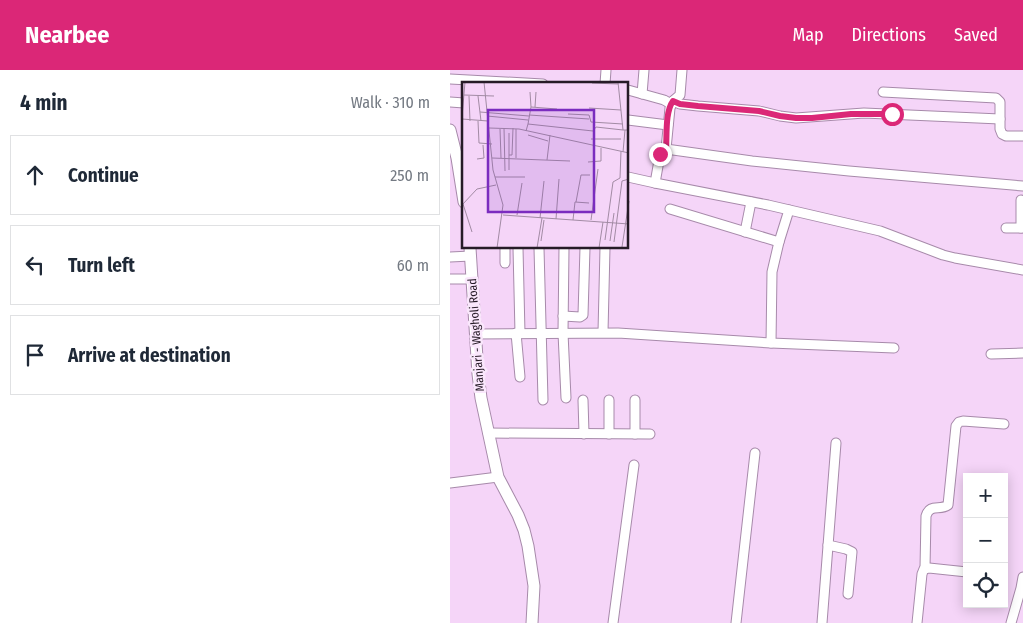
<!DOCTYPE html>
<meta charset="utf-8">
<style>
:root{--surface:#fff;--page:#f2f2f3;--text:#1f2937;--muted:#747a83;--line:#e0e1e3;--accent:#db2777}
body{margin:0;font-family:"Fira Sans Condensed",sans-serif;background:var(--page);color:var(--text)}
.controls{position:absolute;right:15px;bottom:15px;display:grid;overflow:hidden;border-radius:0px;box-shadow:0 2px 12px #0003}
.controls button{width:45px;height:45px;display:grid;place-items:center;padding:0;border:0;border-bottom:1px solid var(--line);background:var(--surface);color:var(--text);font:25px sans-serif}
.stop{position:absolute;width:15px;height:15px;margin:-11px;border:4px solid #db2777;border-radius:50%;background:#fff}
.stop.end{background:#db2777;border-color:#fff;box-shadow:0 1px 5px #0008}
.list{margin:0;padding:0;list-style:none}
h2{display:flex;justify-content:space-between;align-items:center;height:65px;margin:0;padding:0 20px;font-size:21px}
h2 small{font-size:16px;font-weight:400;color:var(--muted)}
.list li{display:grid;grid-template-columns:32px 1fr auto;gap:15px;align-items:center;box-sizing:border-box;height:80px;margin:0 10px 10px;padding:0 10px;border:1px solid var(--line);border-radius:0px}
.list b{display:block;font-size:19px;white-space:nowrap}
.list em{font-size:16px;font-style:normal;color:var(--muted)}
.icon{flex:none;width:28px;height:28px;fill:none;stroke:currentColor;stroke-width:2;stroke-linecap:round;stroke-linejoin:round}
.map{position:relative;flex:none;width:573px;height:553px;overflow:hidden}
header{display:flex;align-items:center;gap:30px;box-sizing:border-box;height:70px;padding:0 25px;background:var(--accent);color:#fff}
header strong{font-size:24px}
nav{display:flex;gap:28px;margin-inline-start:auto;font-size:18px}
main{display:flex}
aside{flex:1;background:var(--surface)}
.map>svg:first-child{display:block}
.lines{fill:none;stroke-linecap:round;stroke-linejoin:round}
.minor-casing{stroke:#a78aaa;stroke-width:11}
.major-casing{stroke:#a78aaa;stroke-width:13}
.minor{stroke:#fff;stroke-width:9}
.major{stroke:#fff;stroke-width:11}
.route{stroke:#db2777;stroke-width:6}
.labels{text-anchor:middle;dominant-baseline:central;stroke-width:5;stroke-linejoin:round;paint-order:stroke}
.street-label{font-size:12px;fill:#261b27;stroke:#fae7fc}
.inset-road{fill:none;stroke:#a28ba4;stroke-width:1}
.view{fill:#7b2cbf;fill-opacity:0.15;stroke:#7b2cbf;stroke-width:2.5}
.inset-edge{fill:none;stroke:#261b27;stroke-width:2.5}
</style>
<header>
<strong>Nearbee</strong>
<nav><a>Map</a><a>Directions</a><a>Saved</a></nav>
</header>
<main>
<aside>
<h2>4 min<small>Walk · 310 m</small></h2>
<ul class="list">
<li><svg class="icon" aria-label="ahead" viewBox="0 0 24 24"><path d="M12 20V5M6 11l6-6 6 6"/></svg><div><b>Continue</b></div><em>250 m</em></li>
<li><svg class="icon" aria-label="left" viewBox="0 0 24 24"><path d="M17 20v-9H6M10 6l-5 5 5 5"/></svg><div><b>Turn left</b></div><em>60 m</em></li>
<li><svg class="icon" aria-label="arrive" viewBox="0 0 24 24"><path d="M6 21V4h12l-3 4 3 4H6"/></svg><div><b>Arrive at destination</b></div></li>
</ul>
</aside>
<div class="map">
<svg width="573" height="553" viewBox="0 0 573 553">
<rect width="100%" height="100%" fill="#f5d5f8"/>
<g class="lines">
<defs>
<g id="minor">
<polyline points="0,9 93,14"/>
<polyline points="155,14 156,0"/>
<polyline points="178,20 214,30 221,34"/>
<polyline points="433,22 546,28 550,32 550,59 552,64 556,66 573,66"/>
<polyline points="192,24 194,0"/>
<polyline points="223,31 230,34 248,36 309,41 330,46 346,48 414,43 550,49"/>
<polyline points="0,32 14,33"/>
<polyline points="178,50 218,55"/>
<polyline points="216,79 220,38 223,31 230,25 232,0"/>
<polyline points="178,107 205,113 318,135 430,161 493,185 505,188 573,200"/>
<polyline points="205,113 210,85 212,82 216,79 302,91 399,101 573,116"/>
<polyline points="571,130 571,158"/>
<polyline points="220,139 329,172"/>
<polyline points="556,158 573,158"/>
<polyline points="295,162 301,132"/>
<polyline points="55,178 55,193"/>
<polyline points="68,178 70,263"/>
<polyline points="89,178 93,330"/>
<polyline points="114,178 113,263 116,328"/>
<polyline points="0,187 21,186"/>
<polyline points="0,209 23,209"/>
<polyline points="113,246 130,247 133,245 135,178"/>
<polyline points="153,262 155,178"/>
<polyline points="66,263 70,307"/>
<polyline points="25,264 168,263 321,273 444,278"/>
<polyline points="321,273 322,202 329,172 339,140"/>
<polyline points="541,284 573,283"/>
<polyline points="133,330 134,364"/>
<polyline points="185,330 185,364"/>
<polyline points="38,363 200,364"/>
<polyline points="159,364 159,330"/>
<polyline points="0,413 48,407"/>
<polyline points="378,475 396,479 402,482 398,524"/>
<path d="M475,498L476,446C480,433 490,441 498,435L506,356L509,352L513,351L554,354"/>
<polyline points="163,553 184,395"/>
<polyline points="286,553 305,383"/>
<polyline points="372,553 386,373"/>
<polyline points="467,553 472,504 474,499 479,498 517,502"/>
<polyline points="561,553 571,518 573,507"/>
</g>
<g id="major">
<polyline points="0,60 7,88 14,132"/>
<polyline points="20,178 28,304 31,328 48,407 68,445 74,460 78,476 84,516 82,553"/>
</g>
</defs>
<use href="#minor" class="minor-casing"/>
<use href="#major" class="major-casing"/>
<use href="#minor" class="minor"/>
<use href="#major" class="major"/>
</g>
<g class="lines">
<path class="route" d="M210,84L212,82L216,79C217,65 215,42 223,31L230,34L248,36L309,41L330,46L346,48H362L401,44H442"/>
</g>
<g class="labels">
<g class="street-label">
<text transform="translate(26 265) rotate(-94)">Manjari - Wagholi Road</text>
</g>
</g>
<g transform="translate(12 12)">
<rect width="166" height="166" fill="#f5d5f8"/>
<path class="inset-road" d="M22,0L31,88L41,123L35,166M156,0L161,48H167M130,1L156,2M68,10L69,25M2,13L32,14M7,14L8,39M16,14L19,39M73,25L74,10M127,26L159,28M18,30L67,34M106,32L127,33L129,40L161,42M67,33L127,37M25,34L66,38M0,35L3,0M0,37L26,39M16,39L17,61L30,62M66,42L69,25L95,27M27,46L57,47L167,71M42,46L43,89M38,47L39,76M64,49L66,42L131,49L134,45L161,48M47,51V88M66,53L86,59M129,57H159M161,70L163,48M47,73H50L51,46M30,76L108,79M54,76V47M15,77L22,76L21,63M85,78L88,53M126,80L139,79V66M33,95H63M114,120L119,93H128M1,122L10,150M0,123L15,107L34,103M41,133L167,142M55,133L60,101M78,136L82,99M94,137L97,97M111,138L113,120L127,121M129,138L136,87M143,158L151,100L158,96L159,69M79,159L82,138M148,159L152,131M152,160L160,99L167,97M160,165L167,119M75,166L80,136M137,166L141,140"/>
<path class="view" d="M26,28H132V130H26Z"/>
<rect width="166" height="166" class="inset-edge"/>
</g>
</svg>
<div class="controls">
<button>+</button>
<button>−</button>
<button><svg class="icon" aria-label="locate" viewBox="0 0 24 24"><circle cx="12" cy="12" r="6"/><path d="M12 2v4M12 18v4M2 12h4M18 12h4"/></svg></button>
</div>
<div class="stop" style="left:442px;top:44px"></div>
<div class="stop end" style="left:210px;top:84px"></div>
</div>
</main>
